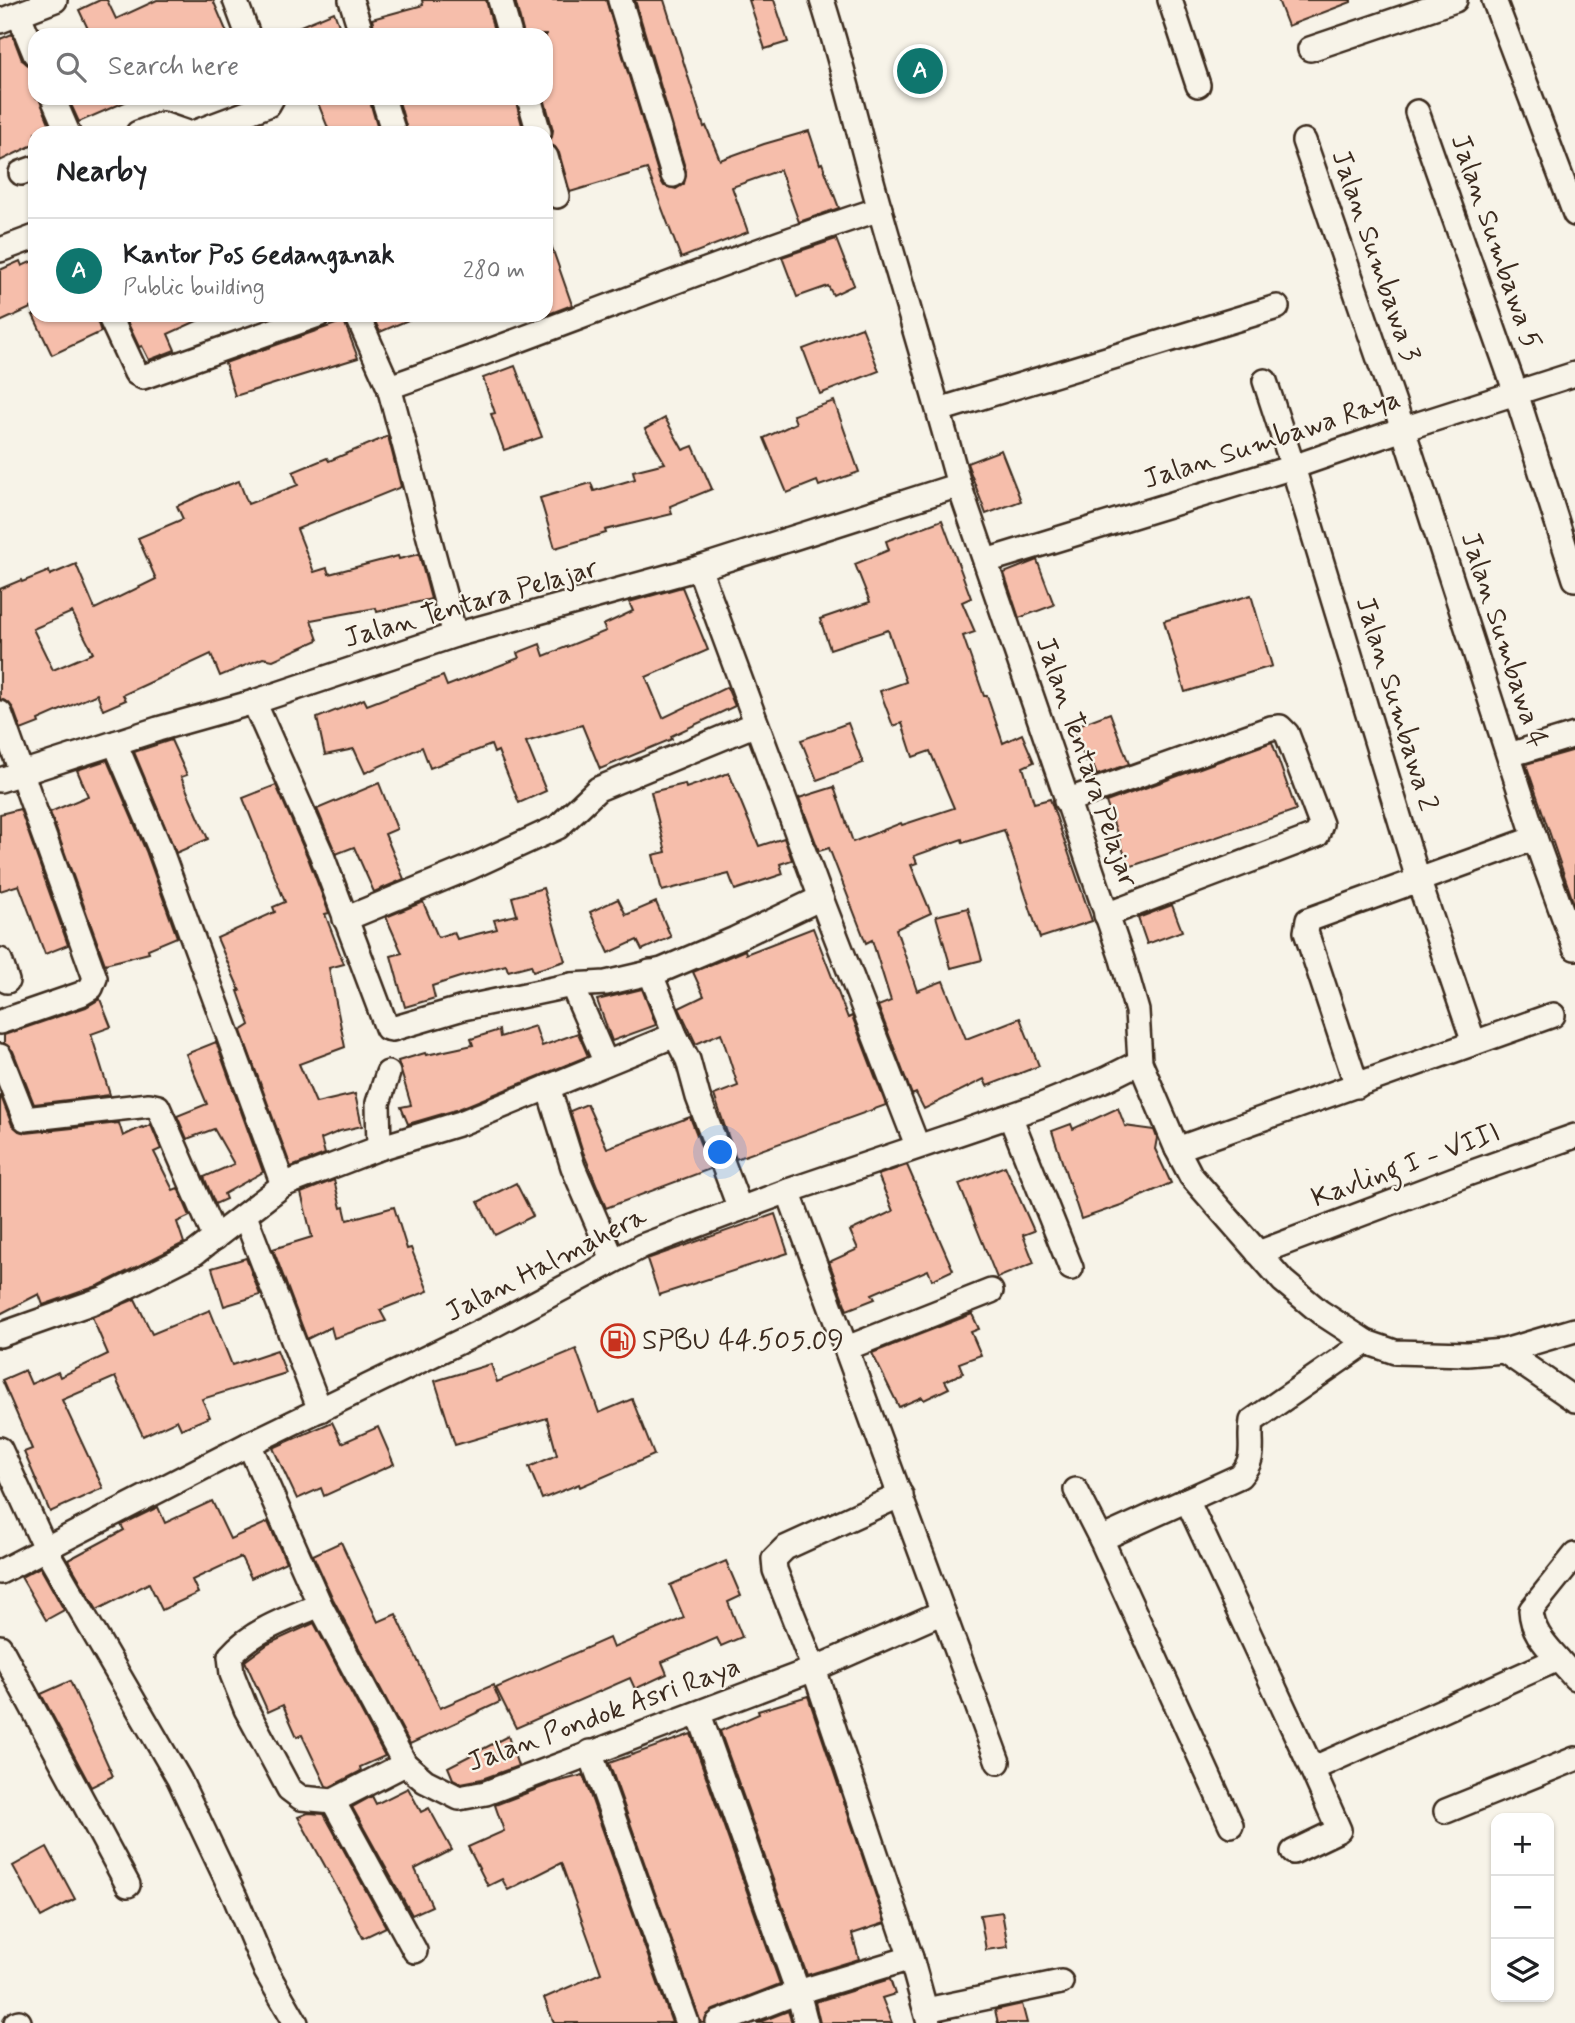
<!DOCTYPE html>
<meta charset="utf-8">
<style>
:root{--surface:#fff;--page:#f6f6f6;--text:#202124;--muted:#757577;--line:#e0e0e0;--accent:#0f766e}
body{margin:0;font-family:Mynerve,sans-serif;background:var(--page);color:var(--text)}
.controls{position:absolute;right:21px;bottom:21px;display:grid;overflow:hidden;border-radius:14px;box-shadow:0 2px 5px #0004}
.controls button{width:63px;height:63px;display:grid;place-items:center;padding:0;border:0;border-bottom:2px solid var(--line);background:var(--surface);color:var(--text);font:35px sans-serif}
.you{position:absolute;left:721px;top:1153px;width:24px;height:24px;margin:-18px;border:5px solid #fff;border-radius:50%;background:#1a73e8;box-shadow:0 0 0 10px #1a73e833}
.badge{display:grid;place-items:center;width:46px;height:46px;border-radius:50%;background:var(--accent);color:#fff;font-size:23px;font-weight:700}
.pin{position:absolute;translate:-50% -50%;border:4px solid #fff;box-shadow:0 2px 7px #0006}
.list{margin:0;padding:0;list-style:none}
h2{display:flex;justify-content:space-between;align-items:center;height:91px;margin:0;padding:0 28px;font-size:30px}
h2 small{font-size:23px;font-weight:400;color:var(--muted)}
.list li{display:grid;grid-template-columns:46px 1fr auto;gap:21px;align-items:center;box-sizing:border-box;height:105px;padding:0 28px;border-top:2px solid var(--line)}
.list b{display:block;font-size:26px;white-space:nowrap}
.list p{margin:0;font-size:23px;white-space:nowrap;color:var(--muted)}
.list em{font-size:23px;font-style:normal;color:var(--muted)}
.icon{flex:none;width:38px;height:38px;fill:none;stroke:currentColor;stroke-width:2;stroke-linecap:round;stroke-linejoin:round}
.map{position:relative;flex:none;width:1575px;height:2023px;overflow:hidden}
.search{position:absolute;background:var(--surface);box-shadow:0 2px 5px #0004;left:28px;top:28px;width:525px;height:77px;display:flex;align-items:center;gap:18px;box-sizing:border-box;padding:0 24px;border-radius:21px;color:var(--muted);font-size:26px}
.panel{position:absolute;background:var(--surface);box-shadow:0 2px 5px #0004;left:28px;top:126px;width:525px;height:196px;border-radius:21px}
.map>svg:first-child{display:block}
.building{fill:#f6beab;stroke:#3b2a1e;stroke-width:2;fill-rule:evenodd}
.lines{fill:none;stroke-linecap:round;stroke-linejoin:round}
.minor-casing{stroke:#3b2a1e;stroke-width:28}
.minor{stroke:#f7f3e8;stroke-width:23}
.labels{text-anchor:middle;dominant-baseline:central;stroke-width:5;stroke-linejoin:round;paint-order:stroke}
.street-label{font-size:28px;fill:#3b2a1e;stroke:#f7f3e8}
.poi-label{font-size:28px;fill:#3b2a1e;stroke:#f7f3e8;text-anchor:start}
</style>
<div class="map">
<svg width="1575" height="2023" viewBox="0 0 1575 2023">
<rect width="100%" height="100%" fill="#f7f3e8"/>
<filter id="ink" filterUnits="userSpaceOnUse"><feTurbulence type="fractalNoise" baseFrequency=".0143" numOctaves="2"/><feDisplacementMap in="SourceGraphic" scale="14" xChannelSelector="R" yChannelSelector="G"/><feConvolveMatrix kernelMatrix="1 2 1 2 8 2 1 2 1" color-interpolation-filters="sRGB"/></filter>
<g filter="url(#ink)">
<g class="building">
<polygon points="100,0 107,0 116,19 157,0 213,0 228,35 80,35 89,31 79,10"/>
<polygon points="422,0 486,0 495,35 376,35 372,19 423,5"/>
<polygon points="515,0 606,0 660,179 664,186 676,189 684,184 686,171 635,0 664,0 704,127 706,126 720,160 764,144 809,131 820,164 822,163 839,208 799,222 780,170 732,187 748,232 681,258 647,169 570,192 559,153 555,147 548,143 552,137 553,130 544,98 546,98 546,35 524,35"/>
<polygon points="749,0 774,0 788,42 765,49"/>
<polygon points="1278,0 1351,0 1351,2 1288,26"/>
<polygon points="334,12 340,28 345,27 347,35 279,35"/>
<polygon points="12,34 22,60 32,67 35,74 35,98 39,98 53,133 35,133 35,144 0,161 0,39"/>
<polygon points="68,98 134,98 79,122"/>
<polygon points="316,98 369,98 379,133 330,133"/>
<polygon points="398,98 515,98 524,133 408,133"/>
<polygon points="549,239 572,305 546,315 546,240"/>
<polygon points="836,239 854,285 833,295 828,286 797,297 782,257"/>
<polygon points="35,260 35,306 0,322 0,270 20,261 22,266"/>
<polygon points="33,315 95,315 101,332 52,355"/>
<polygon points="124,315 210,315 168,334 175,350 149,360 142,346 139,347"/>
<polygon points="372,315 420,315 380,332"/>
<polygon points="344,321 358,358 235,396 225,363"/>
<polygon points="862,327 879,371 820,394 803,349"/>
<polygon points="515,366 542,437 504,450 491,414 495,413 483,378"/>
<polygon points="834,401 859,472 819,486 817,481 787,493 764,438 796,423 793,415"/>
<polygon points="665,418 683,450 693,446 712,489 670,506 672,514 605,530 606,533 555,548 540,498 591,483 594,491 635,479 633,471 665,463 645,429"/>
<path d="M388,436L401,487L297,529L314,572L327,568L329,574L398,556L399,559L419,554L431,599L377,612L376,608L311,620L318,640L273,660L263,658L220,676L211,654L123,695L126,700L103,710L97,694L38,720L39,723L21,730L13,708L8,702L0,699V589L21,580L22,582L49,571L50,575L76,564L95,609L156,579L138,538L183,519L177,506L206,493L239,481L248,504L298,485L293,472L327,458L329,461ZM72,612L93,653L53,670L33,629Z"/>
<polygon points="1001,450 1021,501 986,514 967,463"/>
<polygon points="942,520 971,598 962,602 975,632 963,636 984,696 987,696 1003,743 1022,734 1034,762 1023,767 1034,803 1050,799 1092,921 1040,938 1004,830 963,843 962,839 914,856 917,863 911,865 931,913 896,929 917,991 943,981 966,1039 1020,1018 1039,1066 987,1086 984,1079 924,1109 916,1093 912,1095 878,1006 891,1001 872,940 866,943 829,848 819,851 799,798 834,787 853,842 901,823 902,825 954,808 930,751 913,757 902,723 893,726 880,691 906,682 888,630 830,649 820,619 870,602 855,564 889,550 886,541"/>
<polygon points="1037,560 1054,605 1019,618 1004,573"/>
<polygon points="682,587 708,650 646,677 663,718 727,687 735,706 671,736 672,739 600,769 582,725 526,742 546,791 519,803 498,751 494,753 491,745 430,768 422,747 365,773 354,749 325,755 317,718 364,699 367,705 443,676 447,686 519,658 517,653 540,644 544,656 606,631 603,625 633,611 629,602"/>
<polygon points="1251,595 1272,666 1185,692 1164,621"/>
<polygon points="1110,713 1129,764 1097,775 1091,760 1086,762 1073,727"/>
<polygon points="848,723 863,763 817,780 801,740"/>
<polygon points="171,740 187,775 181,777 208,839 176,853 134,752"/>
<polygon points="1272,742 1296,810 1129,867 1106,802"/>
<polygon points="1575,750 1575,907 1526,764"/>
<polygon points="107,760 146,851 177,937 148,949 149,953 105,964 50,812 88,796 77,770"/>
<polygon points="729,773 759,846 784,838 792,860 780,864 783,874 735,890 729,874 662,891 653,855 666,852 651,792 685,784 686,788"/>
<polygon points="379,783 397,829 385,834 404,879 374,892 354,847 336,854 317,809"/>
<polygon points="276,785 308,858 329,913 325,914 344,964 329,968 345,1047 299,1064 316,1103 355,1094 362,1126 340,1131 321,1139 325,1154 291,1167 241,1031 250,1025 238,991 240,991 217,938 275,912 273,907 285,902 243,798"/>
<polygon points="20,809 68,945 45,954 19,885 0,891 0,814"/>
<polygon points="543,888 565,961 533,971 531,965 508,971 506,965 460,977 432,986 435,998 405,1007 391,956 402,953 386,917 423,902 438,937 454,932 457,939 497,929 494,920 517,915 512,897"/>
<polygon points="618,899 626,915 656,902 671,937 642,950 637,940 609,953 590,912"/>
<polygon points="1172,905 1182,931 1147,944 1138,918"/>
<polygon points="968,908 982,960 951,968 936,916"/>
<polygon points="813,928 848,1018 852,1016 886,1105 736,1159 714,1095 738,1086 721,1033 696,1044 679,1008 704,996 693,972 745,950 746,954"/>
<polygon points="642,989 656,1025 612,1041 597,1000"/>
<polygon points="100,999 111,1027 91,1034 110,1095 34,1104 13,1051 4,1043 4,1035 86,1007"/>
<polygon points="535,1026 542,1046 578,1033 588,1056 456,1110 408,1124 401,1107 411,1105 398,1061 425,1053 426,1055 473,1045 471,1039 499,1030 500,1037"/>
<polygon points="216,1042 263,1172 224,1194 226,1199 215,1204 204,1177 234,1164 214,1129 187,1139 177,1116 207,1104 186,1054"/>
<polygon points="0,1094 12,1125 19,1131 26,1133 119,1123 123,1136 142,1127 143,1128 151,1125 161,1149 154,1152 173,1190 178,1188 190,1216 177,1222 184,1243 100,1285 43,1305 39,1294 0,1314"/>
<polygon points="587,1104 607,1148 690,1117 710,1169 606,1208 583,1152 570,1111"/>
<polygon points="1118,1108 1125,1126 1154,1130 1157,1138 1155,1149 1171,1183 1124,1204 1081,1219 1052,1131 1071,1124 1073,1129"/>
<polygon points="907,1165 953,1270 932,1280 928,1270 872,1294 875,1299 847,1310 829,1262 858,1249 850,1231 893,1211 878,1175"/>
<polygon points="1005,1166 1034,1231 1023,1235 1034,1263 997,1278 959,1184"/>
<polygon points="334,1180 341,1208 344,1207 347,1220 394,1207 407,1249 411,1248 428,1291 380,1310 386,1321 334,1338 331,1327 307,1339 273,1249 312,1237 301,1193"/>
<polygon points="516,1183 533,1216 495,1235 478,1202"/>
<polygon points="775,1214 788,1253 659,1295 647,1259"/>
<polygon points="246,1258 260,1295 224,1306 212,1268"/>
<polygon points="135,1299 152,1334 210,1310 232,1365 277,1350 286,1373 202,1399 210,1417 181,1429 177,1420 143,1436 115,1377 62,1400 103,1488 50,1512 24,1452 32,1449 2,1380 25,1370 31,1384 58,1372 60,1377 108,1354 92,1317"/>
<polygon points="972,1314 979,1329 971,1332 981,1355 959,1363 963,1373 945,1381 949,1388 924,1400 922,1397 899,1407 872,1353"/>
<polygon points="576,1349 599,1413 632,1399 654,1455 580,1487 579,1484 542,1499 529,1467 557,1455 547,1418 455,1445 435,1381 491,1364 497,1382"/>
<polygon points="332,1422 342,1443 378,1427 394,1464 324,1496 321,1488 297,1499 273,1448"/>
<polygon points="212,1501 230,1539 268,1522 286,1562 251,1578 241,1557 192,1580 198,1593 162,1610 149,1583 97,1610 68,1560 124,1530 121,1525 158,1507 165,1523"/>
<polygon points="341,1542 378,1622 396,1614 440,1708 493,1685 500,1702 410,1744 333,1599 313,1555"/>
<polygon points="726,1561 741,1596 728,1602 742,1637 721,1646 717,1638 662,1662 667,1674 635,1689 630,1678 516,1728 496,1688 609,1638 613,1648 684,1618 670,1585"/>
<polygon points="40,1567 64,1610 46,1620 21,1577"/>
<polygon points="314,1623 385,1756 360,1767 361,1771 330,1787 326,1786 302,1735 297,1737 283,1705 268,1712 245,1661 268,1644"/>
<polygon points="70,1681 113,1776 91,1787 41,1694"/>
<polygon points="808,1696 885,1923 852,1934 859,1959 807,1975 720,1731 759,1714 758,1711"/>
<polygon points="691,1734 780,1984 713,2010 707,2015 704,2023 701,2023 609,1763"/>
<polygon points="508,1736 518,1766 482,1779 461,1783 453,1779 448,1767"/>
<polygon points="583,1775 672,2023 554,2023 544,1998 601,1973 561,1863 508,1890 502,1879 488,1886 468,1847 504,1831 495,1805 553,1783"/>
<polygon points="408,1788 421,1812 429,1808 452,1850 415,1869 432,1906 412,1915 352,1807 372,1796 376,1804"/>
<polygon points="308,1813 324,1814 386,1927 363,1938 345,1902 298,1817"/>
<polygon points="47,1847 75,1899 41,1917 13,1866"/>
<polygon points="1002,1912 1008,1947 986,1950 980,1915"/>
<polygon points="890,1979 895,1994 882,1998 892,2023 820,2023 815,2002"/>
<polygon points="1022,2004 1027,2023 998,2023 995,2010"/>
<polygon points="788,2011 792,2023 757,2023"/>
</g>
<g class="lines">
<defs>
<g id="minor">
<polyline points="235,0 248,35"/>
<polyline points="351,0 362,35"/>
<polyline points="500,0 510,35"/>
<polyline points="620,0 673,175"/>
<path d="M822,0C844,69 860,140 880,210C906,302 934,392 959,485L1122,959L1137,1011L1140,1062L1177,1149L1191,1176L1283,1281L1320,1312L1366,1342L1395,1352L1467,1354L1504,1351L1575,1330"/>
<polyline points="1170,0 1198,85"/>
<polyline points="1494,0 1575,214"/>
<polyline points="19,15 35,54"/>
<polyline points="0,21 55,0"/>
<polyline points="1310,49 1455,0"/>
<polyline points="53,98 68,133"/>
<polyline points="383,98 394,133"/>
<polyline points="529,98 539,133"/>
<polyline points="1417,112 1516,393 1575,579"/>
<polyline points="138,133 162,124 188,133"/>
<polyline points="193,133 268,105 272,98"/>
<polyline points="1304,141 1403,429 1535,838 1575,948"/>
<polyline points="546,157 557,196"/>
<polyline points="21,173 35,168"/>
<polyline points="0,250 35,237"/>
<polyline points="109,315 136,373 143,377 318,315"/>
<polyline points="357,315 389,387 455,635"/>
<polyline points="1265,381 1293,467 1418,879 1474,1043"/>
<path d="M389,387C554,330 714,263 880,209"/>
<polyline points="939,410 1277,307"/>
<polyline points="986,561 1293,467 1403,429 1575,374"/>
<polyline points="699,568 821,898 917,1145"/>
<polyline points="254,702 321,853 387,1028 392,1029 463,1008 572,985 606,983 662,970 735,939 821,898"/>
<polyline points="0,713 95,978 91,988 81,994 0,1022"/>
<polyline points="115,743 159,846 283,1185"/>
<polyline points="1509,755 1575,735"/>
<polyline points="0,780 158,729 254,702 455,635 699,568 959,485"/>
<polyline points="1066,801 1271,728 1280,727 1287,734 1321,824 1317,835 1304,840 1106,915"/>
<polyline points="345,919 471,867 558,827 598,789 756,724"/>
<polyline points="0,960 7,981"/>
<polyline points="650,972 675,1035 688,1060 698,1097 740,1209"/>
<polyline points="572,985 606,1063"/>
<polyline points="0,1056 25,1119 149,1105 158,1107 215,1238"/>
<polyline points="1357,1086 1306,932 1308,920 1535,838"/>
<polyline points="548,1087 573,1167 613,1260"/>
<polyline points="1010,1116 1071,1268"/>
<polyline points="379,1148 378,1103 388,1073"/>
<polyline points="1177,1149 1553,1015"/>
<polyline points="788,1191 998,1762"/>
<polyline points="245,1216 320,1410"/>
<polyline points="1258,1253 1470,1173 1575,1136"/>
<polyline points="0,1335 105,1298 195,1253 283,1185 379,1148 461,1123 675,1035"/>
<polyline points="847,1348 991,1291"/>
<polyline points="1504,1351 1575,1400"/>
<polyline points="249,1444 320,1605 405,1764 425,1781 459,1798 486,1793 814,1669 911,1958 929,2023"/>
<polyline points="0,1449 46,1550 179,1779 235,1897 266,1971 296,2023"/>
<polyline points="1076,1490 1101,1539"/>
<polyline points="901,1495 785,1548 774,1559 775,1570 814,1669 943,1612"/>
<path d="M1187,1500L1312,1769L1558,1659C1544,1643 1532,1631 1531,1610L1575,1555"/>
<polyline points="0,1572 249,1444 492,1326 642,1246 788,1191 1042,1105 1106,1079 1140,1062"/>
<path d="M320,1605C289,1618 253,1630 230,1656L232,1674L246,1709L289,1789L301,1798L333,1801L405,1764"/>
<polyline points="0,1647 128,1885"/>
<polyline points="1558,1659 1575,1678"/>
<polyline points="699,1714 798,1992 806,2023"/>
<polyline points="590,1752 687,2023"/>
<polyline points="333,1801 415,1951"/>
<polyline points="1446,1811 1575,1759"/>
<path d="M1231,1825L1101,1539L1240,1476C1258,1456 1248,1444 1252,1421L1366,1342"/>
<polyline points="1293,1852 1339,1830 1312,1769"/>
<polyline points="926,2010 1061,1982"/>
<polyline points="16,2023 19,2022"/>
<polyline points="718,2023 798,1992 911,1958"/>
</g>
</defs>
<use href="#minor" class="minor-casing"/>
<use href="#minor" class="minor"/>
</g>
</g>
<defs>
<symbol id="fuel-ring" viewBox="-11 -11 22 22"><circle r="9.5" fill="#f7f3e8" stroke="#c8321e" stroke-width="1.5"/><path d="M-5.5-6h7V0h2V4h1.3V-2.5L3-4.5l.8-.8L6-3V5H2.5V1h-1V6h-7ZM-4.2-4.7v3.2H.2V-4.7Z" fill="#c8321e"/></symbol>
</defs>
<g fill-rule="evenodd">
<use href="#fuel-ring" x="599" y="1322" width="38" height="38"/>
</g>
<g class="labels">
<g class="street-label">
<text transform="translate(1495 242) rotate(71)">Jalan Sumbawa 5</text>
<text transform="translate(1375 256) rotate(71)">Jalan Sumbawa 3</text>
<text transform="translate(1272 440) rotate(-18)">Jalan Sumbawa Raya</text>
<text transform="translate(471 604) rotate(-16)">Jalan Tentara Pelajar</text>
<text transform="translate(1503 640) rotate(72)">Jalan Sumbawa 4</text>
<text transform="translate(1396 704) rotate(73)">Jalan Sumbawa 2</text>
<text transform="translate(1086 762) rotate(71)">Jalan Tentara Pelajar</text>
<text transform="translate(1406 1166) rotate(-20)">Kavling I - VIII</text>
<text transform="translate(546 1265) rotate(-27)">Jalan Halmahera</text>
<text transform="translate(604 1715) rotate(-20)">Jalan Pondok Asri Raya</text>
</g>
<g class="poi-label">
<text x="642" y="1341">SPBU 44.505.09</text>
</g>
</g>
</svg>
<div class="controls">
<button>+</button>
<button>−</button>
<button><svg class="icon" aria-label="layers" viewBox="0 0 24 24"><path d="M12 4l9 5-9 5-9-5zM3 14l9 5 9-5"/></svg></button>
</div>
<div class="you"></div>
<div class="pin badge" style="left:920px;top:71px">A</div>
<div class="search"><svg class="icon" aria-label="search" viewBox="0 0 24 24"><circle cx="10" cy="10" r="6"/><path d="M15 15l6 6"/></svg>Search here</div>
<section class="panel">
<h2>Nearby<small></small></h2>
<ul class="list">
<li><span class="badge">A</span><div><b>Kantor Pos Gedanganak</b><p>Public building</p></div><em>280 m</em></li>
</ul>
</section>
</div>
